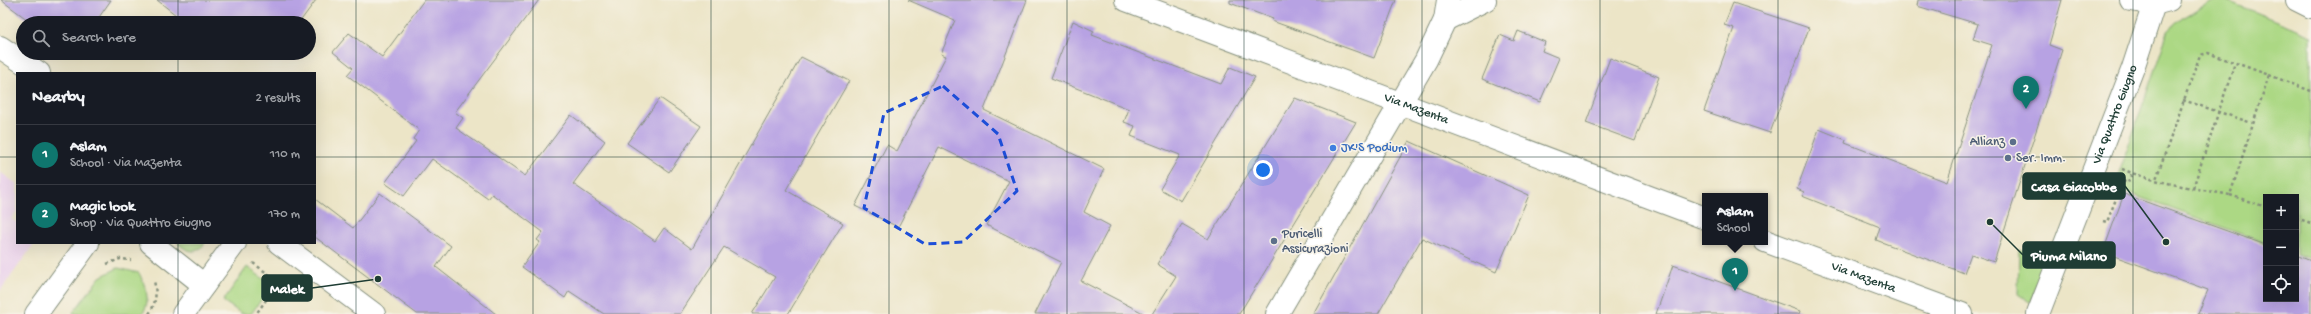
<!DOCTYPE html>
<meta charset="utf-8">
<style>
:root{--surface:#171b24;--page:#242831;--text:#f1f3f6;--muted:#9ea1a6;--line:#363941;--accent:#0f766e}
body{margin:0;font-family:"Gochi Hand",sans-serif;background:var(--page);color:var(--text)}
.controls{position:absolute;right:12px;bottom:12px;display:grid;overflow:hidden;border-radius:0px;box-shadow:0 4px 16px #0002}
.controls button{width:36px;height:36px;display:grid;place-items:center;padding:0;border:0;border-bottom:1px solid var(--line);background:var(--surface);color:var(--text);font:20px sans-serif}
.you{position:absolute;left:1263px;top:170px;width:14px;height:14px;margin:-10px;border:3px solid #fff;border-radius:50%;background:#1a73e8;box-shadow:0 0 0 6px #1a73e833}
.badge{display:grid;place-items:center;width:26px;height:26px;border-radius:50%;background:var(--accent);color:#fff;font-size:13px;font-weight:700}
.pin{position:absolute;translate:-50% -33px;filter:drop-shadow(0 1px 2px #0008)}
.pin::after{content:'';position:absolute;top:21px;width:14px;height:12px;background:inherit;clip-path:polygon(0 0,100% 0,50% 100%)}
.popup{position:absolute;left:1702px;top:193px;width:66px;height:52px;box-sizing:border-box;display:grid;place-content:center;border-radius:0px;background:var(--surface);filter:drop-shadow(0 1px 3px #0005);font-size:13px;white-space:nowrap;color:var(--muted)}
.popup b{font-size:15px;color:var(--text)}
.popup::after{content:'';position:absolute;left:50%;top:100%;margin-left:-8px;border:8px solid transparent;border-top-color:var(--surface)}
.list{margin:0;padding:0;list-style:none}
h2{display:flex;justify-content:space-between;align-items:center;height:52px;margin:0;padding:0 16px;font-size:17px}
h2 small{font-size:13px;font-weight:400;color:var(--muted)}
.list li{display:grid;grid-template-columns:26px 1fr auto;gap:12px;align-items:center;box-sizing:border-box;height:60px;padding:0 16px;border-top:1px solid var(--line)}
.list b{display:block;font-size:15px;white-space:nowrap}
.list p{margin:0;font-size:13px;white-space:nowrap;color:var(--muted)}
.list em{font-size:13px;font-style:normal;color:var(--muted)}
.icon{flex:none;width:22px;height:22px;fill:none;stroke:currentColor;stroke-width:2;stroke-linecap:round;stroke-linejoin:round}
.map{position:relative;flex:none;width:2311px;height:314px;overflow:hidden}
.search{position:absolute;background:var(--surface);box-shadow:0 4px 16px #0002;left:16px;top:16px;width:300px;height:44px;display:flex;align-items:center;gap:10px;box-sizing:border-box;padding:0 14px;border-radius:22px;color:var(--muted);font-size:15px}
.panel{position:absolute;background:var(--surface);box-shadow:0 4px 16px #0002;left:16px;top:72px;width:300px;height:172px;border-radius:0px}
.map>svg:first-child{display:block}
.built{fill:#ead1ec}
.green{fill:#acd884;stroke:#668a5c}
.building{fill:#b7a2e3}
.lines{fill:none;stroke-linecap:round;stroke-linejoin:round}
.street-casing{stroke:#86917e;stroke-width:24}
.secondary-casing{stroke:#86917e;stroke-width:24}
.path{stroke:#86917e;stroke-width:2.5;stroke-dasharray:3 3;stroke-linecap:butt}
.street{stroke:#fff;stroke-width:22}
.secondary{stroke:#fff;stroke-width:22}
.marked{fill:none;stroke:#1d4ed8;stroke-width:3;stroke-dasharray:8 5;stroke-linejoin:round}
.grid{fill:none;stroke:#1f3d34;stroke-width:1;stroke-opacity:0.55}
.service-dot{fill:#5c6f8a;stroke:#f7f3e8;stroke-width:1.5}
.shop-dot{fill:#3f7fe0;stroke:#f7f3e8;stroke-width:1.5}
.labels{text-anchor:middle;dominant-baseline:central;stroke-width:3;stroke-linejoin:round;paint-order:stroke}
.street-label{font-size:13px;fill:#1f3d34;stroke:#f7f3e8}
.service-label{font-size:13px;fill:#4e5e75;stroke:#f7f3e8;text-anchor:start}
.shop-label{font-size:13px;fill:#366cbe;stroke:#f7f3e8;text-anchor:start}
.leader{fill:none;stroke:#1f3d34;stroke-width:1.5}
.callout-dot{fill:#1f3d34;stroke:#f7f3e8;stroke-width:1.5}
.callout{fill:#1f3d34;stroke:#1f3d34;stroke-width:1.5}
.callout-label{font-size:14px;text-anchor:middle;font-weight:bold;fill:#fff}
</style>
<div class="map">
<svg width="2311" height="314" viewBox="0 0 2311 314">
<rect width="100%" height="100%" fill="#f7f3e8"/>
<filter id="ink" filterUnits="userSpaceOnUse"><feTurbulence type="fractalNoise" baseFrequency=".025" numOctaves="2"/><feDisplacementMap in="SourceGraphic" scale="8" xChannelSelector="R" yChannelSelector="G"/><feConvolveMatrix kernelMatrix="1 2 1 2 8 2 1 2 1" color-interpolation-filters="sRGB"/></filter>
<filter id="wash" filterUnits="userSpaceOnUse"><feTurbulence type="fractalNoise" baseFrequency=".012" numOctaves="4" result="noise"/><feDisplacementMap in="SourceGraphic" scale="16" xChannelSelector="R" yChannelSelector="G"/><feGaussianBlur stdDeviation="0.9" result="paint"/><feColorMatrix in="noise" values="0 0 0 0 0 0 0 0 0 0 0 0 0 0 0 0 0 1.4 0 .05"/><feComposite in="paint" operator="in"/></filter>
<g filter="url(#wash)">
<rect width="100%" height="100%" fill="#ece5c7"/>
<polygon class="built" points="0,172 17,184 17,211 11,219 17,223 17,243 35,243 0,291"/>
<g class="green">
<polygon points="2214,0 2225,0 2311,35 2311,259 2296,254 2296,197 2266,197 2266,243 2114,188 2168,31 2181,19"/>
<path d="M177,243H205C196,256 188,251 177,243Z"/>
<polygon points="2019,249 2044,260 2031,303 2018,294"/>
<polygon points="247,267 272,285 251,314 242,314 223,301"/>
<path d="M118,268L139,273C145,285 152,301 142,314H72L100,277Z"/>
</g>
<g id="blocks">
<g class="building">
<polygon points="1,0 111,0 95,23 32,23"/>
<polygon points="157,0 316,0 299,23 186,23"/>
<polygon points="424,0 539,0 455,112 463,118 456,128 525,176 571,115 605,141 573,184 655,241 664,228 692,249 801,57 849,81 786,190 843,223 788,314 752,314 775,277 724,247 680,314 604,314 569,291 565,298 522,267 540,242 537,240 543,232 492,194 488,199 432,159 404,196 385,183 416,141 413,139 419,130 347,75 353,68 333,52 349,33 382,57"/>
<polygon points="908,0 1027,0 984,110 1104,169 1084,212 1110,226 1081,281 1145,314 1035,314 1061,262 986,225 1009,181 939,147 898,227 855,206 887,145 897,151 946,56 941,54 955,20"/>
<polygon points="1230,0 1396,0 1374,58 1272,21 1273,19 1230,3"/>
<polygon points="1918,0 2062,0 2049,45 2062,50 1994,262 1971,254 1964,273 1876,240 1880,227 1802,196 1804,192 1797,189 1819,129 1846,140 1845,143 1947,182 1992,45 1973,39 1978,24 1917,6"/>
<polygon points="1733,3 1809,28 1770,133 1704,111 1734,28 1724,25"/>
<polygon points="1073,21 1094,31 1092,35 1221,84 1230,67 1255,77 1181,201 1160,189 1180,155 1131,136 1135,126 1124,122 1129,109 1051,78"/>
<polygon points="1518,31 1545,42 1542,51 1559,58 1540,102 1482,79 1500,35 1514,41"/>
<polygon points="1610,58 1659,77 1635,141 1586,123"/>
<polygon points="660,98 701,126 669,172 627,143"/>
<polygon points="1295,98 1356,122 1239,314 1152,314 1176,276 1157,264 1182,224 1208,239"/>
<polygon points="1409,141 1529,195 1496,272 1422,238 1378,314 1313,314"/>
<polygon points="380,193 451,246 436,267 496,314 417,314 315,237 315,199 353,228"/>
<polygon points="2124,194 2266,245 2266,299 2296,299 2296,255 2311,261 2311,314 2198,314 2208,290 2103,252"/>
<polygon points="1673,265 1800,311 1799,314 1656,314"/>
</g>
</g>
</g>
<g filter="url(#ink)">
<use href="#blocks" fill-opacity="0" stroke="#86917e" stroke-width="1"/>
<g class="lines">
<defs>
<g id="street">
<path id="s1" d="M1126,0C1319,73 1513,144 1705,218"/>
<polyline points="1445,20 1485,0"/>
<path id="s2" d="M1765,241L1962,314"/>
<polyline points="151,243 204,285"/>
<polyline points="279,243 374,314"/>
<polyline points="36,314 88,243"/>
<polyline points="1277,314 1426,60 1445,20 1448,0"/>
<path id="s3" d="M2038,314L2133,68L2154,4"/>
</g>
<g id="secondary">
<polyline points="2131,0 2154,4 2169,0"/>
<polyline points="2297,0 2311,7"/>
<polyline points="0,47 39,73"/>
<polyline points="183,314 235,243"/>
</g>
</defs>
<use href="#street" class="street-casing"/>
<use href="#secondary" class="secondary-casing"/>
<g class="path">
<polyline points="2269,75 2311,91"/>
<polyline points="2183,100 2252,123"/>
<path d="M2122,169C2155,183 2194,188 2230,195L2269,75L2208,53L2200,55L2156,179"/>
<polyline points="2193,188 2235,63"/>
<polyline points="2230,195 2266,207"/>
<polyline points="2296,218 2311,223"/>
<polyline points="2103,221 2107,222 2123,181 2128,183 2132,173"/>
<polyline points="253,263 279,282 256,314"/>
<polyline points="107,264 120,259 131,260"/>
<path d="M149,314C156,304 157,293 154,281"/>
</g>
<use href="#street" class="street"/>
<use href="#secondary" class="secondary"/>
</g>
</g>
<path class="marked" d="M943,86L998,134L1017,191L963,242L925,244L864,208L884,113Z"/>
<path class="grid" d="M178,0V23M356,0V314M533,0V314M711,0V314M889,0V314M1067,0V314M1244,0V314M1422,0V314M1600,0V314M1778,0V314M1955,0V314M2133,0V314M178,53V73M0,157H17M315,157H2311M178,243V314"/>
<g class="service-dot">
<circle cx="2013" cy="142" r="4"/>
<circle cx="2008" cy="158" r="4"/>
<circle cx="1274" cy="241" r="4"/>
</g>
<circle class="shop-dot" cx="1333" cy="148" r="4"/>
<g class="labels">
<g class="street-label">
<text stroke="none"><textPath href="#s1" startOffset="310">Via Mazenta</textPath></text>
<text stroke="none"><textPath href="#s3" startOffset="214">Via Quattro Giugno</textPath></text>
<text stroke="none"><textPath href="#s2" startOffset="105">Via Mazenta</textPath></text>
</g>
<g class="service-label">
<text x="2005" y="142" text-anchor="end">Allianz</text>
<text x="2016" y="158">Ser. Imm.</text>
<text x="1282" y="234">Puricelli<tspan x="1282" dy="15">Assicurazioni</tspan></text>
</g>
<g class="shop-label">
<text x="1341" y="148">JK'S Podium</text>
</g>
</g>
<path class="leader" d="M2166 242L2125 186M1990 222L2023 255M378 279L312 288"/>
<g class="callout-dot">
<circle cx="2166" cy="242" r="4"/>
<circle cx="1990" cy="222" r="4"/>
<circle cx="378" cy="279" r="4"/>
</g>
<g class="callout">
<rect x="2023" y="173" width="102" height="26" rx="4"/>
<rect x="2023" y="242" width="92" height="26" rx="4"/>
<rect x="262" y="275" width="50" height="26" rx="4"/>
</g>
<g class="callout-label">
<text x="2074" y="191">Casa Giacobbe</text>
<text x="2069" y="260">Piuma Milano</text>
<text x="287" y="293">Malek</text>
</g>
</svg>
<div class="controls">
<button>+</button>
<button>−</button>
<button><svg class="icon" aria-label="locate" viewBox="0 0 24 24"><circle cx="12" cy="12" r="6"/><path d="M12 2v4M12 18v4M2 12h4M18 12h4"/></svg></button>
</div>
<div class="you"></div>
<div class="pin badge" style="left:1735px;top:291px">1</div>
<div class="popup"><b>Aslam</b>School</div>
<div class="pin badge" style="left:2026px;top:109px">2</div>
<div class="search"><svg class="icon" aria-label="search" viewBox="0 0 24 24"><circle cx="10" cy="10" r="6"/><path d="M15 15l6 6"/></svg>Search here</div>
<section class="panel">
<h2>Nearby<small>2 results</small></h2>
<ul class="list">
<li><span class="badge">1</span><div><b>Aslam</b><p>School · Via Mazenta</p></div><em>110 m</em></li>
<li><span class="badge">2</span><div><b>Magic look</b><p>Shop · Via Quattro Giugno</p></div><em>170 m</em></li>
</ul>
</section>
</div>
